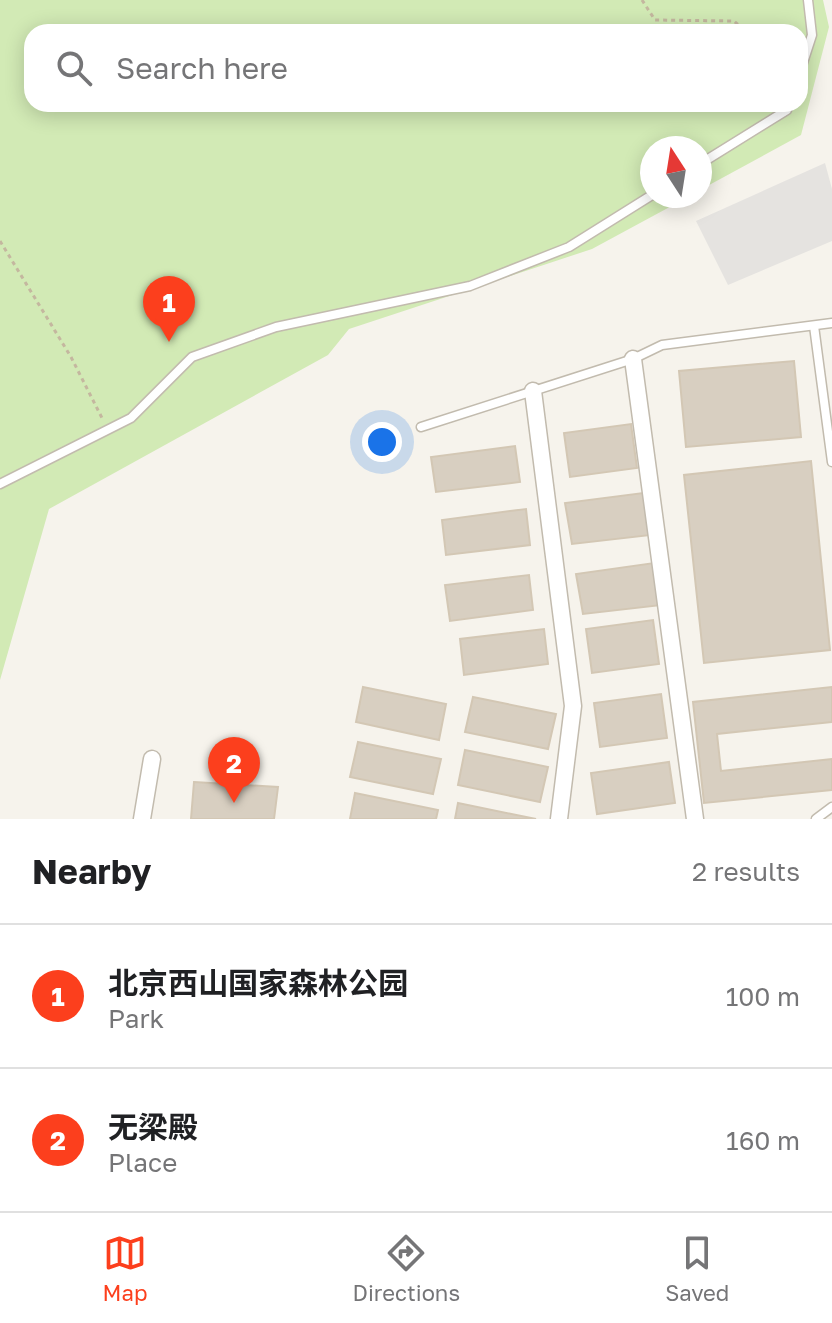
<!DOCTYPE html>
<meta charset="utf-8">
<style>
:root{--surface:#fff;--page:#f2f2f2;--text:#202124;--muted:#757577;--line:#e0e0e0;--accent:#fc3f1d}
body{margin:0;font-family:"Golos Text","Noto Sans SC",sans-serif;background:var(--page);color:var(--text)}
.compass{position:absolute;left:640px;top:136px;width:72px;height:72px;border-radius:50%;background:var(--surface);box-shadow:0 4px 20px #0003;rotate:348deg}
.you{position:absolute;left:382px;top:442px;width:28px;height:28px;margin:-20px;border:6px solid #fff;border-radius:50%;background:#1a73e8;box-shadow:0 0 0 12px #1a73e833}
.badge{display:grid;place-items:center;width:52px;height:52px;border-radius:50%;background:var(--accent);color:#fff;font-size:26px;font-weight:700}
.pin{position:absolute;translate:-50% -66px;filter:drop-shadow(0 2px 4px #0008)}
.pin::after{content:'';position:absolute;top:42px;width:28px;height:24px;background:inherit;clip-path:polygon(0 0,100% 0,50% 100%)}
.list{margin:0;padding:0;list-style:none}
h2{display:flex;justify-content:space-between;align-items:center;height:104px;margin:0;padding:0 32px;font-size:34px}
h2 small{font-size:26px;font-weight:400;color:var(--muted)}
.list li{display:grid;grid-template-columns:52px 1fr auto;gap:24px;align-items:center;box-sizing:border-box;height:144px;padding:0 32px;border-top:2px solid var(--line)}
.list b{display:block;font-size:30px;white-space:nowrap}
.list p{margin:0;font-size:26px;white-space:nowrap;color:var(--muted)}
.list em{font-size:26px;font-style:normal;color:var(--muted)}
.icon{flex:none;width:44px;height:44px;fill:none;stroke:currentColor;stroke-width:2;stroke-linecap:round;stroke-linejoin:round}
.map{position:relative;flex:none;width:832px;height:819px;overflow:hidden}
.search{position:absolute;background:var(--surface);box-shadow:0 4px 20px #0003;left:24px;right:24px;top:24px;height:88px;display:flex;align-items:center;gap:20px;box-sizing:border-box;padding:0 28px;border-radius:24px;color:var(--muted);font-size:30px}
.sheet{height:392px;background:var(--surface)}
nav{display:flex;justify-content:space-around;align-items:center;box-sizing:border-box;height:112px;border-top:2px solid var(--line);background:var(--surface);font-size:22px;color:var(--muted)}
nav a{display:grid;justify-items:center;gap:4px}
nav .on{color:var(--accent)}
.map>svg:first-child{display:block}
.green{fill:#d2eab5;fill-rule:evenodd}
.parking{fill:#e5e3e0}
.building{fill:#d8cfc1;stroke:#d3c7b4;stroke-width:2}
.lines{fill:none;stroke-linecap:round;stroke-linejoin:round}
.lane-casing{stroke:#c2bbae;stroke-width:11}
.street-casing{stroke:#c2bbae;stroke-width:19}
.path{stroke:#c4b79f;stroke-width:3;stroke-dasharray:4 4;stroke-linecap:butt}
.lane{stroke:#fff;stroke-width:8}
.street{stroke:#fff;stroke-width:16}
</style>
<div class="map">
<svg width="832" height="819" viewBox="0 0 832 819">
<rect width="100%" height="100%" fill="#f6f3ec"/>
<path class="green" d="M0,0H823L829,27L801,135L700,190V148H652V196H690L592,249L349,329L328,355L49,509L0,680ZM32,32H800V104H32Z"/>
<polygon class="parking" points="825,163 832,189 832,241 728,285 696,221"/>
<g class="building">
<polygon points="794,361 801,437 686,447 679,371"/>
<polygon points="631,424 637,468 570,477 564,433"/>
<polygon points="515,446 520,482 436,492 431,457"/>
<polygon points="811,461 830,650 704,663 684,475"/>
<polygon points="643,493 651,535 572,544 565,503"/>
<polygon points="526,509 530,545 446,555 442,520"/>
<polygon points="654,563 662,605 583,614 576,574"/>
<polygon points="529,575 533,610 450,621 445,585"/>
<polygon points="653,620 659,664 592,673 586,629"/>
<polygon points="544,629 548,664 464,675 460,639"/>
<polygon points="363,687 446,704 439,740 356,722"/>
<polygon points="832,687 832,722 717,734 721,771 832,759 832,790 704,803 693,702"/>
<polygon points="661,694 667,738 600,747 594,703"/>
<polygon points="473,697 556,714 548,749 465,732"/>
<polygon points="358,742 441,759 433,794 350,777"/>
<polygon points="465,750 548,767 540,802 458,785"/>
<polygon points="669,762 675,803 597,814 591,773"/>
<polygon points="194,782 278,787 274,819 191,819"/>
<polygon points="355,793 438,810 436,819 350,819"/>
<polygon points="458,803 536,819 455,819"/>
</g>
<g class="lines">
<defs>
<g id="lane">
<polyline points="800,72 812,35 808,0"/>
<polyline points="700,164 787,110 789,104"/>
<polyline points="814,326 832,462"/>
<polyline points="421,427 633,359 662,345 832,323"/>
<polyline points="0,484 131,418 192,357 276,327 470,286 569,247 652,195"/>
<polyline points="816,819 832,807"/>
</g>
<g id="street">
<polyline points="633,359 695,819"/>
<polyline points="533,391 573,706 559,819"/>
<polyline points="142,819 152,759"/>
</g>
</defs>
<use href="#lane" class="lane-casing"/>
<use href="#street" class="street-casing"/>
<g class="path">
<polyline points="642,0 655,20 734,21 746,32"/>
<polyline points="0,241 71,357 102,418"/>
</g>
<use href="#lane" class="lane"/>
<use href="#street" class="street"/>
</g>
</svg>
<svg class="compass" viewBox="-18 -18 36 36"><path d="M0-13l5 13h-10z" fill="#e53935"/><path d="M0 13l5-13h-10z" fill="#757577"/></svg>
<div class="you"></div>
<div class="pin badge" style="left:169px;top:342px">1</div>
<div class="pin badge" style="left:234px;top:803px">2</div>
<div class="search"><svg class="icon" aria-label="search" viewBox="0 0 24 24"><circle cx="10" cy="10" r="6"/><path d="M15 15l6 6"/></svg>Search here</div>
</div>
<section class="sheet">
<h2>Nearby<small>2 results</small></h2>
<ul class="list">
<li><span class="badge">1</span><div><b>北京西山国家森林公园</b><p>Park</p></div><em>100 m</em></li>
<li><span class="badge">2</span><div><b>无梁殿</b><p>Place</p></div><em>160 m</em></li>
</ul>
</section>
<nav>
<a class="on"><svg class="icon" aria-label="map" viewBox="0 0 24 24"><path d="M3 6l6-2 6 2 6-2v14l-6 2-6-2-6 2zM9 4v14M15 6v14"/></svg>Map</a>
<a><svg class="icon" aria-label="directions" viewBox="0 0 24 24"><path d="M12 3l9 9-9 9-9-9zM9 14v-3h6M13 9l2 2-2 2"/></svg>Directions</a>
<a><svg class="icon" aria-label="saved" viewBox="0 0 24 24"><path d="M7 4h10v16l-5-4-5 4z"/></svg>Saved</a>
</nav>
